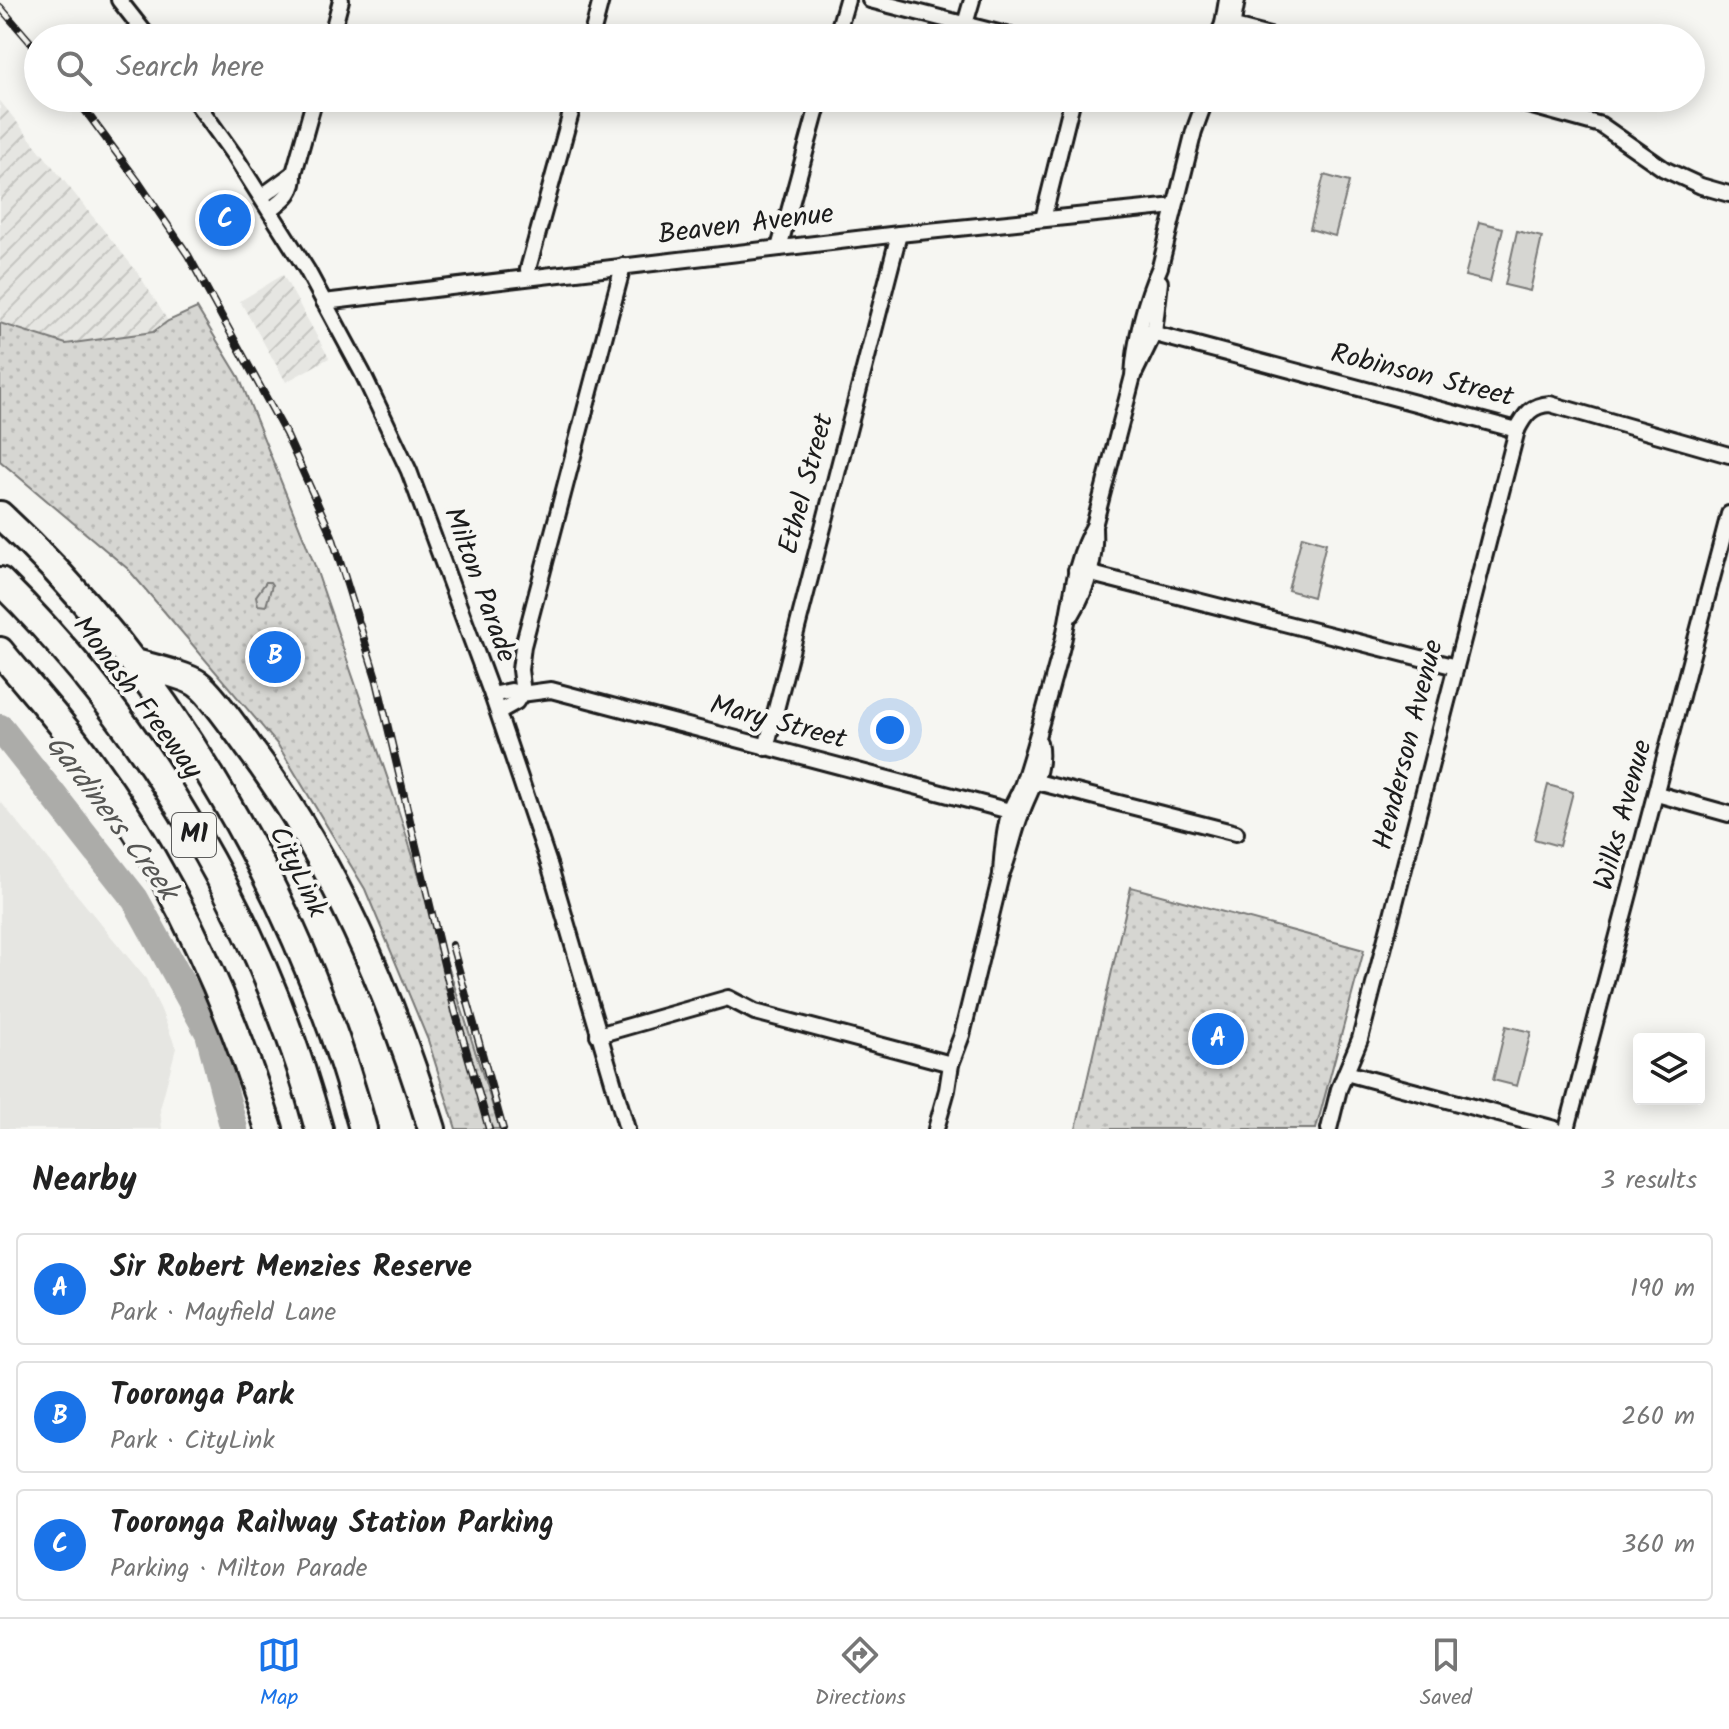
<!DOCTYPE html>
<meta charset="utf-8">
<style>
:root{--surface:#fff;--page:#f6f6f6;--text:#222;--muted:#767676;--line:#e0e0e0;--accent:#1a73e8}
body{margin:0;font-family:Kalam,sans-serif;background:var(--page);color:var(--text)}
.controls{position:absolute;right:24px;bottom:24px;display:grid;overflow:hidden;border-radius:8px;box-shadow:0 4px 20px #0003}
.controls button{width:72px;height:72px;display:grid;place-items:center;padding:0;border:0;border-bottom:2px solid var(--line);background:var(--surface);color:var(--text);font:40px sans-serif}
.you{position:absolute;left:890px;top:730px;width:28px;height:28px;margin:-20px;border:6px solid #fff;border-radius:50%;background:#1a73e8;box-shadow:0 0 0 12px #1a73e833}
.badge{display:grid;place-items:center;width:52px;height:52px;border-radius:50%;background:var(--accent);color:#fff;font-size:26px;font-weight:700}
.pin{position:absolute;translate:-50% -50%;border:4px solid #fff;box-shadow:0 2px 8px #0006}
.list{margin:0;padding:0;list-style:none}
h2{display:flex;justify-content:space-between;align-items:center;height:104px;margin:0;padding:0 32px;font-size:34px}
h2 small{font-size:26px;font-weight:400;color:var(--muted)}
.list li{display:grid;grid-template-columns:52px 1fr auto;gap:24px;align-items:center;box-sizing:border-box;height:112px;margin:0 16px 16px;padding:0 16px;border:2px solid var(--line);border-radius:8px}
.list b{display:block;font-size:30px;white-space:nowrap}
.list p{margin:0;font-size:26px;white-space:nowrap;color:var(--muted)}
.list em{font-size:26px;font-style:normal;color:var(--muted)}
.icon{flex:none;width:44px;height:44px;fill:none;stroke:currentColor;stroke-width:2;stroke-linecap:round;stroke-linejoin:round}
.map{position:relative;flex:none;width:1729px;height:1129px;overflow:hidden}
.search{position:absolute;background:var(--surface);box-shadow:0 4px 20px #0003;left:24px;right:24px;top:24px;height:88px;display:flex;align-items:center;gap:20px;box-sizing:border-box;padding:0 28px;border-radius:44px;color:var(--muted);font-size:30px}
.sheet{height:488px;background:var(--surface)}
nav{display:flex;justify-content:space-around;align-items:center;box-sizing:border-box;height:112px;border-top:2px solid var(--line);background:var(--surface);font-size:22px;color:var(--muted)}
nav a{display:grid;justify-items:center;gap:4px}
nav .on{color:var(--accent)}
.map>svg:first-child{display:block}
.built{fill:#e6e6e2}
.industrial{fill:url(#industrial-furrows)}
.park{fill:url(#park-dots);stroke:#797977;stroke-width:2}
.garden{fill:#d6d6d2;stroke:#797977;stroke-width:2}
.lines{fill:none;stroke-linecap:round;stroke-linejoin:round}
.river{stroke:#acaca9;stroke-width:28}
.street-casing{stroke:#1c1c1c;stroke-width:20}
.highway-casing{stroke:#1c1c1c;stroke-width:32}
.street{stroke:#f6f6f2;stroke-width:14}
.highway{stroke:#f6f6f2;stroke-width:26}
.rail-casing{stroke:#1c1c1c;stroke-width:8}
.rail{stroke:#f6f6f2;stroke-width:5;stroke-dasharray:15;stroke-linecap:butt}
.labels{text-anchor:middle;dominant-baseline:central;stroke-width:8;stroke-linejoin:round;paint-order:stroke}
.shield{fill:#f6f6f2;stroke:#5d5d5c;stroke-width:2}
.shield-label{font-size:26px;font-weight:bold;fill:#1c1c1c}
.street-label{font-size:28px;fill:#1c1c1c;stroke:#f6f6f2}
.water-label{font-size:30px;font-style:italic;fill:#565654;stroke:#f6f6f2}
</style>
<div class="map">
<svg width="1729" height="1129" viewBox="0 0 1729 1129">
<defs>
<pattern id="industrial-furrows" width="10" height="10" patternUnits="userSpaceOnUse" patternTransform="scale(2)"><rect width="10" height="10" fill="#e6e6e2"/><path d="M-1 1l2-2M0 10L10 0M9 11l2-2" fill="none" stroke="#c5c5c1"/></pattern>
<pattern id="park-dots" width="8" height="8" patternUnits="userSpaceOnUse" patternTransform="scale(2)"><rect width="8" height="8" fill="#d6d6d2"/><path d="M2 2h.1M6 6h.1" fill="none" stroke="#b7b7b4" stroke-width="1.8" stroke-linecap="round"/></pattern>
</defs>
<rect width="100%" height="100%" fill="#f6f6f2"/>
<filter id="ink" filterUnits="userSpaceOnUse"><feTurbulence type="fractalNoise" baseFrequency=".0125" numOctaves="2"/><feDisplacementMap in="SourceGraphic" scale="16" xChannelSelector="R" yChannelSelector="G"/><feConvolveMatrix kernelMatrix="1 2 1 2 8 2 1 2 1" color-interpolation-filters="sRGB"/></filter>
<g filter="url(#ink)">
<polygon class="built" points="0,801 146,979 161,1010 176,1048 160,1109 162,1129 0,1129"/>
<g class="industrial">
<polygon points="0,101 138,273 168,321 153,332 66,344 0,323"/>
<polygon points="283,275 329,358 286,382 240,301"/>
</g>
<g class="park">
<polygon points="197,308 239,377 315,566 395,800 500,1129 456,1129 428,1040 365,889 278,745 128,569 0,461 0,323 66,344 153,332 168,321"/>
<polygon points="1131,887 1364,950 1316,1129 1076,1129"/>
</g>
<g class="garden">
<polygon points="1324,175 1349,182 1335,236 1310,229"/>
<polygon points="1479,222 1503,228 1490,282 1465,276"/>
<polygon points="1517,231 1542,237 1530,291 1505,285"/>
<polygon points="1302,536 1326,543 1313,597 1288,590"/>
<polygon points="266,582 270,582 272,585 266,606 258,605 256,596"/>
<polygon points="1548,785 1573,792 1559,846 1534,839"/>
<polygon points="1506,1026 1531,1032 1517,1086 1493,1080"/>
</g>
<g class="lines">
<polyline class="river" points="0,728 135,899 209,1033 234,1129"/>
<defs>
<g id="street">
<polyline points="119,0 149,38"/>
<polyline points="870,0 1018,38"/>
<polyline points="965,24 972,0"/>
<polyline points="1223,24 1277,38"/>
<polyline points="331,38 341,0"/>
<polyline points="591,38 601,0"/>
<polyline points="836,38 847,0"/>
<polyline points="1217,38 1223,24 1227,0"/>
<polyline points="1230,38 1237,0"/>
<polyline points="193,98 236,158 307,270 363,374 409,471 492,695 550,867 627,1129"/>
<polyline points="1503,98 1601,125 1664,169 1701,186 1729,194"/>
<polyline points="261,197 294,173"/>
<path d="M270,210C284,199 295,192 294,173L315,98"/>
<polyline points="1043,219 1073,98"/>
<polyline points="779,248 820,98"/>
<polyline points="529,277 528,269 575,98"/>
<polyline points="324,302 899,234 1175,206"/>
<path d="M1140,330L1517,430C1525,414 1532,405 1550,404L1729,455"/>
<polyline points="1135,372 1154,333 1160,282"/>
<polyline points="1076,570 1456,667"/>
<path d="M1072,614C1088,588 1096,557 1094,527"/>
<polyline points="523,693 520,670 523,646 623,266"/>
<polyline points="492,695 511,691 521,694 551,690 1021,814"/>
<polyline points="498,712 516,702 521,694"/>
<polyline points="766,748 899,234"/>
<polyline points="1029,780 1236,833"/>
<polyline points="1657,794 1729,814"/>
<path d="M1001,875C1002,854 1004,833 1009,814C1013,802 1021,792 1024,780C1038,737 1049,693 1061,650C1072,608 1072,563 1094,526L1133,376C1135,340 1145,300 1160,267L1194,131L1206,98"/>
<polyline points="598,1035 728,998 755,1012 951,1064"/>
<polyline points="1346,1073 1555,1129"/>
<path d="M936,1129L947,1090L951,1064L962,1035L1001,875C1010,855 1013,834 1021,814C1030,788 1045,771 1039,742"/>
<polyline points="1329,1129 1339,1089 1360,1039 1517,430"/>
<polyline points="1567,1129 1729,514"/>
</g>
<g id="highway">
<path d="M0,515C171,672 303,905 363,1129"/>
<path d="M0,581C151,730 264,924 319,1129"/>
<path d="M0,651C29,687 61,721 88,759C170,871 228,997 269,1129"/>
<path d="M135,663C149,667 188,676 198,684C211,693 238,732 248,746C334,861 390,992 432,1129"/>
</g>
</defs>
<use href="#street" class="street-casing"/>
<use href="#highway" class="highway-casing"/>
<use href="#street" class="street"/>
<use href="#highway" class="highway"/>
<defs>
<g id="rail">
<polyline points="0,7 38,51"/>
<polyline points="76,98 139,183 188,255 286,434 332,536 377,681 455,1011 489,1129"/>
<polyline points="452,945 503,1129"/>
</g>
</defs>
<use href="#rail" class="rail-casing"/>
<use href="#rail" class="rail"/>
</g>
</g>
<g class="labels">
<rect class="shield" x="172" y="813" width="44" height="44" rx="6"/>
<g class="shield-label">
<text x="194" y="835">M1</text>
</g>
<g class="street-label">
<text transform="translate(746 225) rotate(-7)">Beaven Avenue</text>
<text transform="translate(1422 376) rotate(14)">Robinson Street</text>
<text transform="translate(807 484) rotate(-75)">Ethel Street</text>
<text transform="translate(479 585) rotate(70)">Milton Parade</text>
<text transform="translate(137 698) rotate(53)">Monash Freeway</text>
<text transform="translate(778 723) rotate(15)">Mary Street</text>
<text transform="translate(1409 745) rotate(-76)">Henderson Avenue</text>
<text transform="translate(1624 815) rotate(-75)">Wilks Avenue</text>
<text transform="translate(297 872) rotate(64)">CityLink</text>
</g>
<g class="water-label">
<text transform="translate(111 818) rotate(53)">Gardiners Creek</text>
</g>
</g>
</svg>
<div class="controls">
<button><svg class="icon" aria-label="layers" viewBox="0 0 24 24"><path d="M12 4l9 5-9 5-9-5zM3 14l9 5 9-5"/></svg></button>
</div>
<div class="you"></div>
<div class="pin badge" style="left:1218px;top:1039px">A</div>
<div class="pin badge" style="left:275px;top:657px">B</div>
<div class="pin badge" style="left:225px;top:220px">C</div>
<div class="search"><svg class="icon" aria-label="search" viewBox="0 0 24 24"><circle cx="10" cy="10" r="6"/><path d="M15 15l6 6"/></svg>Search here</div>
</div>
<section class="sheet">
<h2>Nearby<small>3 results</small></h2>
<ul class="list">
<li><span class="badge">A</span><div><b>Sir Robert Menzies Reserve</b><p>Park · Mayfield Lane</p></div><em>190 m</em></li>
<li><span class="badge">B</span><div><b>Tooronga Park</b><p>Park · CityLink</p></div><em>260 m</em></li>
<li><span class="badge">C</span><div><b>Tooronga Railway Station Parking</b><p>Parking · Milton Parade</p></div><em>360 m</em></li>
</ul>
</section>
<nav>
<a class="on"><svg class="icon" aria-label="map" viewBox="0 0 24 24"><path d="M3 6l6-2 6 2 6-2v14l-6 2-6-2-6 2zM9 4v14M15 6v14"/></svg>Map</a>
<a><svg class="icon" aria-label="directions" viewBox="0 0 24 24"><path d="M12 3l9 9-9 9-9-9zM9 14v-3h6M13 9l2 2-2 2"/></svg>Directions</a>
<a><svg class="icon" aria-label="saved" viewBox="0 0 24 24"><path d="M7 4h10v16l-5-4-5 4z"/></svg>Saved</a>
</nav>
